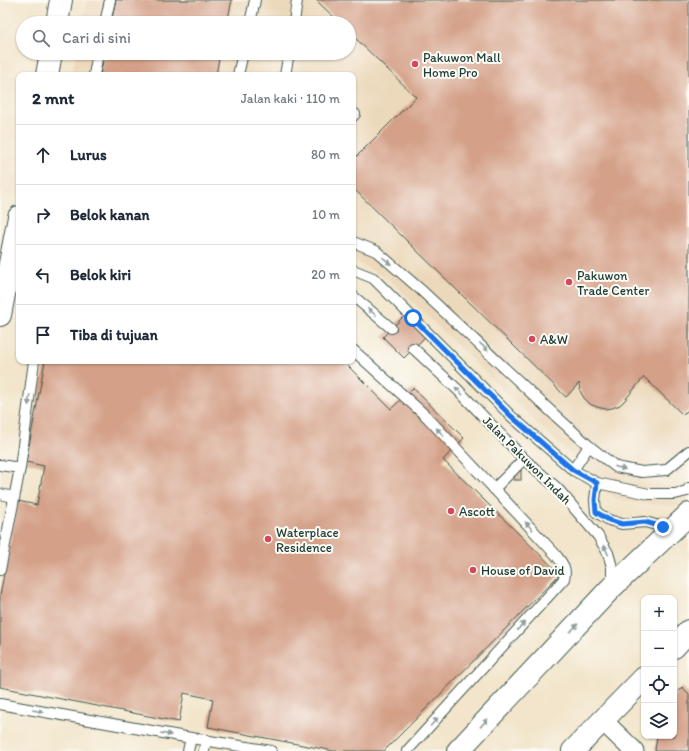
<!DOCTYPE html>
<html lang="id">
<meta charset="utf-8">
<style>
:root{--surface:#fff;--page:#f2f2f3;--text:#1f2937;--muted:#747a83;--line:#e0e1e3}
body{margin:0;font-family:Itim,sans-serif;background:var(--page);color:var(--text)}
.controls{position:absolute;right:12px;bottom:12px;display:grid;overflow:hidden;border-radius:8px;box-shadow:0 1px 3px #0004}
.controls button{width:36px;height:36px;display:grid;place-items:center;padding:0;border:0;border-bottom:1px solid var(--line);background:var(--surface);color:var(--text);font:20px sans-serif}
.stop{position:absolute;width:12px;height:12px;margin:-9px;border:3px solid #1a73e8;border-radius:50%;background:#fff}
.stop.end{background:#1a73e8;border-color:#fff;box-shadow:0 1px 4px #0008}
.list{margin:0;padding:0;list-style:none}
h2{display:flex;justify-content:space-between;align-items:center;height:52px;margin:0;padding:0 16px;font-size:17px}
h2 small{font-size:13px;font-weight:400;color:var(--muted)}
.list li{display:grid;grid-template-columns:26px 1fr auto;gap:12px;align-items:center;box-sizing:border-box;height:60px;padding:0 16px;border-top:1px solid var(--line)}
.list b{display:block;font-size:15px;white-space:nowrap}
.list em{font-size:13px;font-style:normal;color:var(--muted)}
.icon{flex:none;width:22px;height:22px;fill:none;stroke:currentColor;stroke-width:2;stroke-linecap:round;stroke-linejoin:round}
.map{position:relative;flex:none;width:689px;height:751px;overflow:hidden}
.search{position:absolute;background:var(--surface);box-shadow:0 1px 3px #0004;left:16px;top:16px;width:340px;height:44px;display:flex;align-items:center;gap:10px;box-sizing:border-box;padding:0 14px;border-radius:22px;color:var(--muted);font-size:15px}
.panel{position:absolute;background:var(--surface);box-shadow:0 1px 3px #0004;left:16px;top:72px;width:340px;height:292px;border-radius:8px}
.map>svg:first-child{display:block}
.built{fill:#ecd8ba}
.building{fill:#d4a088}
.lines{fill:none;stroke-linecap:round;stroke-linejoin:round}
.service-casing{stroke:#3f564b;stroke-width:12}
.minor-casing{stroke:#3f564b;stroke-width:21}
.tertiary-casing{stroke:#3f564b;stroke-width:24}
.service{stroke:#fff;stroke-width:10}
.minor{stroke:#fff;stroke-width:19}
.tertiary{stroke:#fff;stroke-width:22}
.oneway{fill:#8f9e9a}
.route{stroke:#1a73e8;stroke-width:5}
.poi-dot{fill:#d1495b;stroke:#fdfcf7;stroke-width:1.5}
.labels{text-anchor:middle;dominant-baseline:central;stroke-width:4;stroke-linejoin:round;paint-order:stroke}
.poi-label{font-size:13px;fill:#1f3d34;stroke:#fdfcf7;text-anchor:start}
.street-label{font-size:13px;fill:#1f3d34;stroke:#fdfcf7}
</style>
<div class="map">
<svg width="689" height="751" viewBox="0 0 689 751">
<rect width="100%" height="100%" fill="#fdfcf7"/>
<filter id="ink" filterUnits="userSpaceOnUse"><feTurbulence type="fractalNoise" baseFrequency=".025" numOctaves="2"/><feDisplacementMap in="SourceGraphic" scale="8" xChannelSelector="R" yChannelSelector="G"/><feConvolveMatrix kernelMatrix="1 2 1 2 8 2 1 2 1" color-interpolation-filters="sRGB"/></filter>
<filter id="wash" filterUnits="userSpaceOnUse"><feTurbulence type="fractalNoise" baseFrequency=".012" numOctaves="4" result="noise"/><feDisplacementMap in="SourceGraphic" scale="16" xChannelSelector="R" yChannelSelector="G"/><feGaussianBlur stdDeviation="0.9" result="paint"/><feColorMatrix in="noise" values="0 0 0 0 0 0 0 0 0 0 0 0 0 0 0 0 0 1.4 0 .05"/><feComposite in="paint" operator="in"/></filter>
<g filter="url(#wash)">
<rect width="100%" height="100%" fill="#f2e5cb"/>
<polygon class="built" points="88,0 689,0 689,499 681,507 617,500 391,281 359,263 353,256 353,75 72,75 76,53 349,53 349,23 83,23"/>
<g id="blocks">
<g class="building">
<polygon points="116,0 232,0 227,23 111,23"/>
<polygon points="316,0 689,0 689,409 683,415 644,377 625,400 620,405 612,408 605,409 597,407 590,404 584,398 580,391 579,383 566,397 353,188 353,160 416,97 349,32 349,23 340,23"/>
<polygon points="105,53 220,53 216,75 100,75"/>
<polygon points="405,315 426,336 404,358 383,337"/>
<polygon points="45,361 343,361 391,409 413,388 464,438 443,460 560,574 384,751 334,751 208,727 213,699 184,693 179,722 0,687 0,595 18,501 37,505 44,466 26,462"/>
<rect x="514" y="470" width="7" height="10"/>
<polygon points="682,687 689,694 689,751 655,751 657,736 674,736 674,695"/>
</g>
</g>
</g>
<g filter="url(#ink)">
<use href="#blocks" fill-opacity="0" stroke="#3f564b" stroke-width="1"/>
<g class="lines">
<defs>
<g id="service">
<polyline points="105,23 110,0"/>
<polyline points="250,23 255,0"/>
<polyline points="294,23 297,0"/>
<polyline points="94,75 98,53"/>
<polyline points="238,75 243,53"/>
<polyline points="285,75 289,53"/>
<polyline points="353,116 355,114"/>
<polyline points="353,242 376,251 421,290 558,418 589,446 616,467 642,472 666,470 689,451"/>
<polyline points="353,270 373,278 511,416 573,470 597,483 649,494 675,494 687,491 689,488"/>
<polyline points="353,296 391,328"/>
<polyline points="413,348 458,390 524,459 557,488 598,536 608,553 612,567 612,585"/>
<path d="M353,350L427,417L556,555C562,563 567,568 564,579L407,751"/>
<polyline points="0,465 20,468"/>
<polyline points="573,470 589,446"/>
<polyline points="597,483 595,500 596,512 609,520 622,524 645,522 663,527 670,532"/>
<polyline points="494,489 524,459"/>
<polyline points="0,494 14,497"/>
<polyline points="0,570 20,468 34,361"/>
<polyline points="0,704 191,738 271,751"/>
<polyline points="188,751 191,738"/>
<polyline points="204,751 206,740"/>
</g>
<polyline id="minor" points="603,721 634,751"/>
<g id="tertiary">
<polyline points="57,23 61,0"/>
<polyline points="47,75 51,53"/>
<polyline points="0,315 19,217"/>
<polyline points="674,647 689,631"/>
<polyline points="458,751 612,587 689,514"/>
<polyline points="573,751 644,678"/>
</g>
</defs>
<use href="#service" class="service-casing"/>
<use href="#minor" class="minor-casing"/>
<use href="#tertiary" class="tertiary-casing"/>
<use href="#service" class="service"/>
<use href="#minor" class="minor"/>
<use href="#tertiary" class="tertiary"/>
</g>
<defs><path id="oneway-solid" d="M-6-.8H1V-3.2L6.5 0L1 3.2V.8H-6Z"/></defs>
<g class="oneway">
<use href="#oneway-solid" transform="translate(387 261) rotate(40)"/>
<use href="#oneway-solid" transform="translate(372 312) rotate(-140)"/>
<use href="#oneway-solid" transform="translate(484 347) rotate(43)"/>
<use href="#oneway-solid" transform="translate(459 391) rotate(-135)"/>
<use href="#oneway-solid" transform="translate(29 400) rotate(97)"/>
<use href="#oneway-solid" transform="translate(440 432) rotate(-133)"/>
<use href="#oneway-solid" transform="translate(620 468) rotate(16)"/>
<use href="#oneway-solid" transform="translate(529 526) rotate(-133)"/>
<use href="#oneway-solid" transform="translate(606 550) rotate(-116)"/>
<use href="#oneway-solid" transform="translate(521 626) rotate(-48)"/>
<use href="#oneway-solid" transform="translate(574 628) rotate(-47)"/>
<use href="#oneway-solid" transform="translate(38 711) rotate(10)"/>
<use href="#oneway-solid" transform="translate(434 722) rotate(-48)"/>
<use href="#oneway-solid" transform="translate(484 723) rotate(-47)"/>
<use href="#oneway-solid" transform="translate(166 734) rotate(10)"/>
</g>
</g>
<g class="lines" filter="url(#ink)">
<polyline class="route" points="413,318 511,416 573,470 597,483 595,500 596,512 609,520 622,524 645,522 663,527"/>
</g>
<g class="poi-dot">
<circle cx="415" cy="64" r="4"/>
<circle cx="569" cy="282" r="4"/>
<circle cx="532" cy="339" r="4"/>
<circle cx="451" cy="511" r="4"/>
<circle cx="268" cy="539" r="4"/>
<circle cx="473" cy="570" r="4"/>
</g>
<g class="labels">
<g class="poi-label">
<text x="423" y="57">Pakuwon Mall<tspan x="423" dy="15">Home Pro</tspan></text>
<text x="577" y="275">Pakuwon<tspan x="577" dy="15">Trade Center</tspan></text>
<text x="540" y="339">A&amp;W</text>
<text x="459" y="511">Ascott</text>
<text x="276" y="532">Waterplace<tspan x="276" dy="15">Residence</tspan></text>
<text x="481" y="570">House of David</text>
</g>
<g class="street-label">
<text transform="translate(527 460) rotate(45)">Jalan Pakuwon Indah</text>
</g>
</g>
</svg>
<div class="controls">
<button>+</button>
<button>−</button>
<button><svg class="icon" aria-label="locate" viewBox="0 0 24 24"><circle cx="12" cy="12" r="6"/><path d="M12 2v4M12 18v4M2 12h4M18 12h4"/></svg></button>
<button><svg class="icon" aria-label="layers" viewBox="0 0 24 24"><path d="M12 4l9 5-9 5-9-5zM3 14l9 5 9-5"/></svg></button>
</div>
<div class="stop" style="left:413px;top:318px"></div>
<div class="stop end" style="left:663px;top:527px"></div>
<div class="search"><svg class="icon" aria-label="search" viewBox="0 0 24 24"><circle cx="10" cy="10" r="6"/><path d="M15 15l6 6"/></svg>Cari di sini</div>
<section class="panel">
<h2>2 mnt<small>Jalan kaki · 110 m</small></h2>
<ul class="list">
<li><svg class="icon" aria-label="ahead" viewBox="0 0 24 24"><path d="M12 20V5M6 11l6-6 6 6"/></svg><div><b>Lurus</b></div><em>80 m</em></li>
<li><svg class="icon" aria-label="right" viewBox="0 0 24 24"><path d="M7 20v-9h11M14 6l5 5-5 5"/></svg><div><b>Belok kanan</b></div><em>10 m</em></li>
<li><svg class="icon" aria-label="left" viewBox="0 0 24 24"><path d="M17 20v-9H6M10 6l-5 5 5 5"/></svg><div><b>Belok kiri</b></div><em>20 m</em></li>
<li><svg class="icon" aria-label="arrive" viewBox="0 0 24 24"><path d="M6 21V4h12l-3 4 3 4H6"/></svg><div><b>Tiba di tujuan</b></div></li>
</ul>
</section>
</div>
